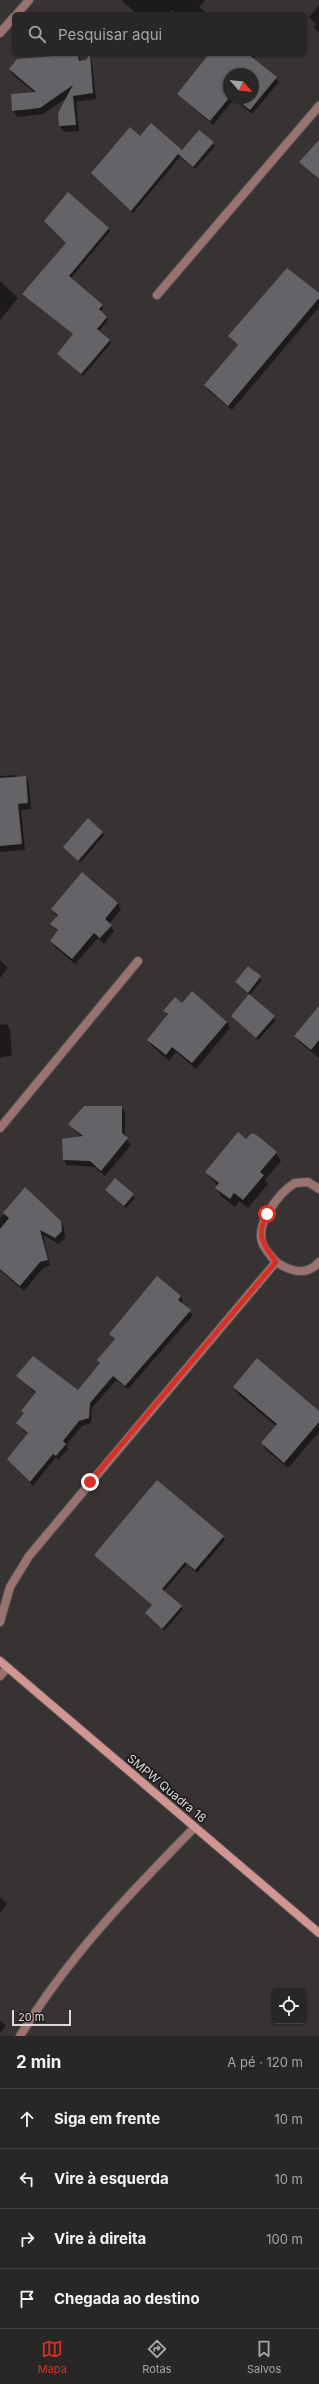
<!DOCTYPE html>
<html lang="pt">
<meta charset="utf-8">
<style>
:root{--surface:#292626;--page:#353232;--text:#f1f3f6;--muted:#a5a5a7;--line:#454343;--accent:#d93025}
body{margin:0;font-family:Inter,sans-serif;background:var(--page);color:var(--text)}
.controls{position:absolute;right:12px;bottom:12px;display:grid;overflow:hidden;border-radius:6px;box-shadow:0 1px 3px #0004}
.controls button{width:36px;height:36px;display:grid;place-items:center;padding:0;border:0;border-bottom:1px solid var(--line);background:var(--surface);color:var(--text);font:20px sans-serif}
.compass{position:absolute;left:223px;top:68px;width:36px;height:36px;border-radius:50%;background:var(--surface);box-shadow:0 1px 3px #0004;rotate:118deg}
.scale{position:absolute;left:12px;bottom:10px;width:59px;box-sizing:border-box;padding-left:4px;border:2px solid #dcdad9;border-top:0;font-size:11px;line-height:14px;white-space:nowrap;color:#dcdad9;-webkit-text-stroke:3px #1d1b1b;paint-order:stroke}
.stop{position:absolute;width:12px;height:12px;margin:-9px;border:3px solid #d93025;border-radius:50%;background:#fff}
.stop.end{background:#d93025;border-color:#fff;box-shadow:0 1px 4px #0008}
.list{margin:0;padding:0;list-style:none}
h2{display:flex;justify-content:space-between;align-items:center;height:52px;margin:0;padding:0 16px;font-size:17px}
h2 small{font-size:13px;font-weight:400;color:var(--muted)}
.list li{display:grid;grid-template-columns:26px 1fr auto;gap:12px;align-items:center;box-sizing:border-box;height:60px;padding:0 16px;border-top:1px solid var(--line)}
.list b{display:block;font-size:15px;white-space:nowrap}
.list em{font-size:13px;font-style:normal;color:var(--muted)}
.icon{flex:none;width:22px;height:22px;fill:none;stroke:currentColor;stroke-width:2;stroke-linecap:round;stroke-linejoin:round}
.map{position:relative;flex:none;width:319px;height:2036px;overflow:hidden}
.search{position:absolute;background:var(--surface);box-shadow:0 1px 3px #0004;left:12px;right:12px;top:12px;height:44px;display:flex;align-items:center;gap:10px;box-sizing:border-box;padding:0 14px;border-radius:6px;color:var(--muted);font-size:15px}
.sheet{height:292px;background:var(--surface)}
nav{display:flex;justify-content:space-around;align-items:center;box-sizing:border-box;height:56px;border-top:1px solid var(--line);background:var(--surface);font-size:11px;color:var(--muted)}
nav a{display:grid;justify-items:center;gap:2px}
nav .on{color:var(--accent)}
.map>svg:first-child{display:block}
.shadow{fill:#0007;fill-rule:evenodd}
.building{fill:#656367}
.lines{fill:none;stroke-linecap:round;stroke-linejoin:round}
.street-casing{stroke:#555150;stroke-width:10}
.secondary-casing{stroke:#555150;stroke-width:10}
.street{stroke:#997370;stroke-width:8}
.secondary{stroke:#d19692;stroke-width:8}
.route{stroke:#d93025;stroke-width:5}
.labels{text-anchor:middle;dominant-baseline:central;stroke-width:3.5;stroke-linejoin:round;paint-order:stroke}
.street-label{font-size:12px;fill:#dcdad9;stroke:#1d1b1b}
</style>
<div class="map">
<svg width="319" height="2036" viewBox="0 0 319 2036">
<rect width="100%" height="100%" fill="#373332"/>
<g class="shadow">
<polygon points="121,0 205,0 199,7 208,14 177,14 172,10 169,14 137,14"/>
<polygon points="319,5 319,33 313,27 316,24 309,17"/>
<polygon points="78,54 82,62 87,61 90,56 92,61 96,99 76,102 79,131 64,132 60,126 59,113 68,97 43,114 17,117 13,111 35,93 13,75 10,69"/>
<path d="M211,54H257L253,59L279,82L252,114L234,99L213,125L178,94ZM229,74H253V98H229Z"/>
<polygon points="199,131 215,146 195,169 180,157 133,213 92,173 140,137 182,151"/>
<polygon points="319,141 319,180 300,162"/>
<polygon points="108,228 110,231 70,279 102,305 103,308 100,312 108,320 99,331 111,343 83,376 58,354 74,335 23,294 67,243"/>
<polygon points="0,281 18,298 0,320"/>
<polygon points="319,294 319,307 232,410 208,390 206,385 238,346 229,337"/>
<polygon points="17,775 18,777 25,777 29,783 31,809 21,810 25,850 0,852 0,776"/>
<polygon points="102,832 104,835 80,863 64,847"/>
<polygon points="82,874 118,903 121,909 109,924 114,931 104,944 98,938 75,964 55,947 51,941 58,932 52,924 57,917 52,909"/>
<polygon points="0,960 8,968 0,978"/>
<polygon points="249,967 262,980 250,995 236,983"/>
<polygon points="192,993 227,1022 230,1028 196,1069 176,1052 169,1061 152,1046 148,1040 168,1016 164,1011 182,1004"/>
<polygon points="249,995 276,1020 258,1040 232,1016"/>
<polygon points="319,1018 319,1058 299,1042 296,1036"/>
<polygon points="7,1024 10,1030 12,1056 2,1057 0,1059 0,1025"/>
<polygon points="122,1107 125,1113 125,1137 131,1145 105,1176 94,1167 67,1165 64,1159 82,1138 70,1124"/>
<polygon points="246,1140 276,1153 281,1161 265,1180 268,1184 248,1208 239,1201 235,1207 221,1196 217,1188 218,1186 206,1172"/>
<polygon points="115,1179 135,1198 126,1208 106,1190"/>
<polygon points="25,1188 60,1221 64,1228 65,1238 59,1244 43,1235 50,1266 43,1268 24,1291 0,1270 0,1219"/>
<polygon points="180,1296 183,1301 181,1303 193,1315 128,1389 116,1380 92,1408 91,1423 82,1426 66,1445 68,1449 58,1460 56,1457 33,1486 8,1459 28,1435 17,1423 24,1414 22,1411 36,1394 17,1376 78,1392 100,1364 98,1361 115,1340 110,1334"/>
<polygon points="234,1388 319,1413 319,1432 288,1468 265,1449 262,1443 276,1426 238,1394"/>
<polygon points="223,1537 225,1540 197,1573 187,1564 164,1591 183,1609 164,1631 146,1614 153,1606 95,1555"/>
<polygon points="0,1897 7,1904 0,1913"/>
<polygon points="0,2020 6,2026 0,2033"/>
</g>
<g class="building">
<polygon points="78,54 79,61 86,60 90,54 93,93 73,96 76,125 59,126 58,113 73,85 40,108 12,111 11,94 36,92 9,69 17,59"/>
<polygon points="209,54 248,54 277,77 250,110 235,98 253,98 253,74 229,74 229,98 210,121 177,94"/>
<polygon points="151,123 182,150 199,130 214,142 193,167 178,154 131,211 91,173 130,127 140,136"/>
<polygon points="319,140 319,179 299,162"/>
<polygon points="68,192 109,228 69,276 103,305 99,309 107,317 97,329 110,340 81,374 57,354 73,334 22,294 66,243 44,221"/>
<polygon points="287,268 319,293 319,298 228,406 204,385 238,345 228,336"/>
<polygon points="26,776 28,803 18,804 22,844 0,846 0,778"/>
<polygon points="88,818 103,832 78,861 63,847"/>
<polygon points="82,872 118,903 105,919 112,925 100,938 94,933 72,959 50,941 58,930 50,924 58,915 51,909"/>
<polygon points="248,966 261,976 248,993 235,982"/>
<polygon points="192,991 227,1022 192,1063 172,1047 166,1055 147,1040 168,1014 163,1011 175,997 182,1003"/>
<polygon points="249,994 275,1016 256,1038 231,1016"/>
<polygon points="319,1006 319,1040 311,1050 294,1036"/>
<polygon points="84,1106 122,1106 122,1133 128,1138 101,1171 90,1161 63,1160 62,1139 83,1136 68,1124"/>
<polygon points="238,1132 246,1139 252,1133 258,1136 277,1152 260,1172 264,1175 243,1200 234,1193 230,1199 215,1188 219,1183 205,1172"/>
<polygon points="115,1178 134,1194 124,1206 105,1190"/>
<polygon points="25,1187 61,1221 62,1231 55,1238 40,1230 48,1260 40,1262 20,1286 0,1269 0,1229 9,1218 3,1213"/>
<polygon points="157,1276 181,1296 178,1300 191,1310 125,1386 113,1376 90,1403 89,1418 79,1421 63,1441 66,1444 56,1456 53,1454 30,1482 7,1459 28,1433 16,1423 24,1413 21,1411 36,1392 16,1376 33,1356 78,1390 100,1363 97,1360 115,1339 109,1334"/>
<polygon points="257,1358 319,1411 319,1422 284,1463 261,1443 277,1424 233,1387"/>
<polygon points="157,1480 224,1536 195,1570 185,1562 162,1589 182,1606 162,1629 145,1613 152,1605 94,1555"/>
</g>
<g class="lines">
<defs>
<g id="street">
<polyline points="17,14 29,0"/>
<polyline points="0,33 14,17"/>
<polyline points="157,295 319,106"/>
<polyline points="0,1128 138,961"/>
<path d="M276,1262C290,1271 306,1277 319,1262"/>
<path d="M0,1622L10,1587L29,1556L276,1262C271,1256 264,1249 262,1242C256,1222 280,1192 295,1183L308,1182L319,1189"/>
<polyline points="0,1676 7,1668"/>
<path d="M20,2036C68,1957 131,1892 195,1827"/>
</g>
<polyline id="secondary" points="0,1661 319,1933"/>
</defs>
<use href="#street" class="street-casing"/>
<use href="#secondary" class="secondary-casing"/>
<use href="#street" class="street"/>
<use href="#secondary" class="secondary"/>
</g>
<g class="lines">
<path class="route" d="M90,1482L276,1262C262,1243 256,1236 267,1214"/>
</g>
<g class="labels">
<g class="street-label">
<text transform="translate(167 1788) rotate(40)">SMPW Quadra 18</text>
</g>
</g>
</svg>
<div class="controls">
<button><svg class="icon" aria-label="locate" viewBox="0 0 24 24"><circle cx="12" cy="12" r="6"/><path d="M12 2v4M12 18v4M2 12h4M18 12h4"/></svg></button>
</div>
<svg class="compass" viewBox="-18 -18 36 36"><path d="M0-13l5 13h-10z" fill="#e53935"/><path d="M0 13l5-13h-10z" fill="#a5a5a7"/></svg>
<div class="scale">20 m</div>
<div class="stop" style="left:267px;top:1214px"></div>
<div class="stop end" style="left:90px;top:1482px"></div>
<div class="search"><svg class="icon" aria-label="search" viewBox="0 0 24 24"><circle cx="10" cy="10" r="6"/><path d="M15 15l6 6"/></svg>Pesquisar aqui</div>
</div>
<section class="sheet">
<h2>2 min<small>A pé · 120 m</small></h2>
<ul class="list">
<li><svg class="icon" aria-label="ahead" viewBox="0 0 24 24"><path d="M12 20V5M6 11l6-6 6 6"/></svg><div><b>Siga em frente</b></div><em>10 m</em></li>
<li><svg class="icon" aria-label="left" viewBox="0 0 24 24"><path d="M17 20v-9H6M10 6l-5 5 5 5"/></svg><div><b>Vire à esquerda</b></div><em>10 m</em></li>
<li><svg class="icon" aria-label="right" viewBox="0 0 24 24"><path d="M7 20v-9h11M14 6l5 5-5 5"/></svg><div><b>Vire à direita</b></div><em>100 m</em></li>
<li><svg class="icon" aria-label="arrive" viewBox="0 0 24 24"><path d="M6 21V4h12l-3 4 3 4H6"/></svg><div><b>Chegada ao destino</b></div></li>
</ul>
</section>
<nav>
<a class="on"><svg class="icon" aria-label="map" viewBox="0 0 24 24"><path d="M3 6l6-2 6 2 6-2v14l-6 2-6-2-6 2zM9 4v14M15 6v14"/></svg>Mapa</a>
<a><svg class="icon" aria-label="directions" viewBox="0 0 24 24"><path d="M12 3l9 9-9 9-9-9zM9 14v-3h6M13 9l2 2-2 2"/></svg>Rotas</a>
<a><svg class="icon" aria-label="saved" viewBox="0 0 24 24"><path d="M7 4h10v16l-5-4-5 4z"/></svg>Salvos</a>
</nav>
